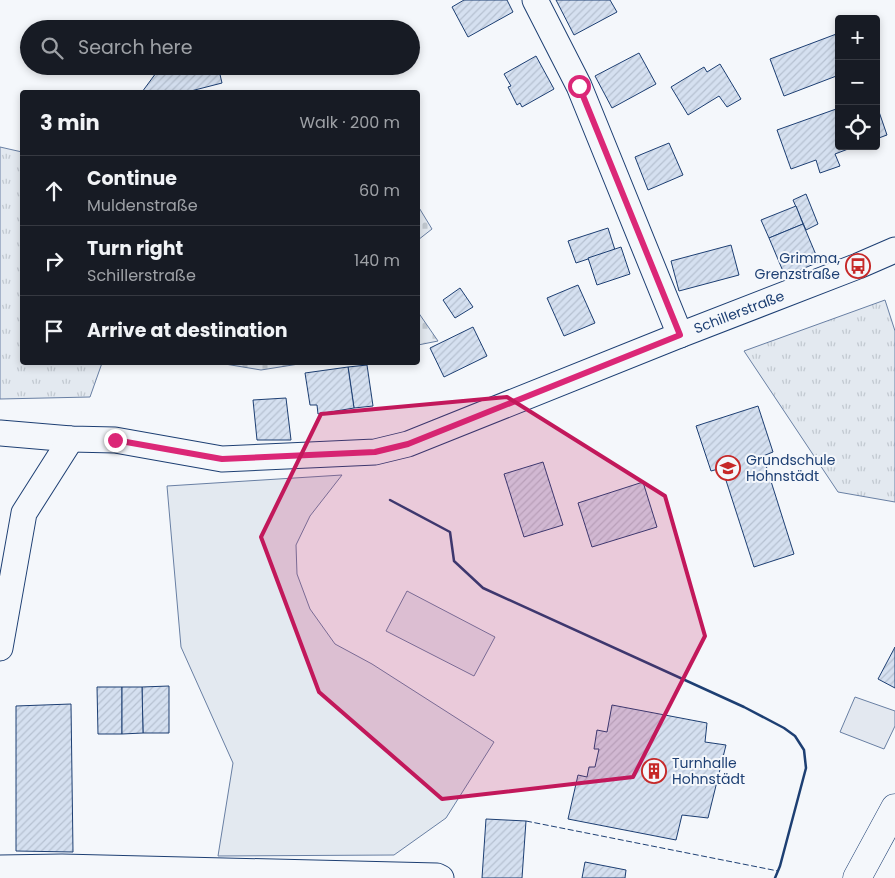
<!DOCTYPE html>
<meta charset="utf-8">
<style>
:root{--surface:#171b24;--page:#20242c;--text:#f1f3f6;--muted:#9ea1a6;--line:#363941}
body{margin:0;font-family:Poppins,sans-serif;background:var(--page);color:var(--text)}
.controls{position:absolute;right:15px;top:15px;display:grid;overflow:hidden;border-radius:5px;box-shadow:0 2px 8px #0003}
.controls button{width:45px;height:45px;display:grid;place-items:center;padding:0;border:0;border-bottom:1px solid var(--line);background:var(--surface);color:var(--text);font:25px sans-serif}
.stop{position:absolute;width:15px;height:15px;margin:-11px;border:4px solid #db2777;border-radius:50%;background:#fff}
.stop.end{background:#db2777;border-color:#fff;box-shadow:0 1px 5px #0008}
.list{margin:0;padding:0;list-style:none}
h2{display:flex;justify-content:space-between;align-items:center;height:65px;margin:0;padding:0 20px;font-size:21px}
h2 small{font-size:16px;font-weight:400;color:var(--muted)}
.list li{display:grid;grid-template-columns:32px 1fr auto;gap:15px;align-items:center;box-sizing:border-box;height:70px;padding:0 20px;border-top:1px solid var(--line)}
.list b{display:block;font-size:19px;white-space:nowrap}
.list p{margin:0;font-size:16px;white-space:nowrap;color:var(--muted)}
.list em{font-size:16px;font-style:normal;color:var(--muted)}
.icon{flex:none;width:28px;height:28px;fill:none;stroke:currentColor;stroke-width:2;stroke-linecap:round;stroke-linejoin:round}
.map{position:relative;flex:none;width:895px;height:878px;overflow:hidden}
.search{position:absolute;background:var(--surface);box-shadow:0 2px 8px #0003;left:20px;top:20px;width:400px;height:55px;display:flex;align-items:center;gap:12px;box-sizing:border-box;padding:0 18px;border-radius:28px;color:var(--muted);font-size:19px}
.panel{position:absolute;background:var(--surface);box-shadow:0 2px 8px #0003;left:20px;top:90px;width:400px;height:275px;border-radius:5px}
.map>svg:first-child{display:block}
.grass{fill:#e3e9f0;stroke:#687fa3}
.cemetery{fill:url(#cemetery-stones);stroke:#687fa3}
.park{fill:url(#park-tufts);stroke:#687fa3}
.parking{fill:#e3e8f0;stroke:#687fa3}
.building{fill:url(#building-hatch);stroke:#1d3f73}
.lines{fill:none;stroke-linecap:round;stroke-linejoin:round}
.minor-casing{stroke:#1d3f73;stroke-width:27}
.primary-casing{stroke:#1d3f73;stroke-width:29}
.minor{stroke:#f4f7fb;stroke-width:25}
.primary{stroke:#f4f7fb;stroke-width:28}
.fence{stroke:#1d3f73;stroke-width:1;stroke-dasharray:6 2.5;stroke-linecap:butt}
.wall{stroke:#1d3f73;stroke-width:2.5}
.route{stroke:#db2777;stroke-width:6}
.marked{fill:#c2185b;fill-opacity:0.2;stroke:#c2185b;stroke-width:4;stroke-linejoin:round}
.labels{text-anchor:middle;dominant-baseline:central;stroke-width:4;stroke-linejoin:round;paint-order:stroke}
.poi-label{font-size:14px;fill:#1d3f73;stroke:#f4f7fb;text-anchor:start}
.street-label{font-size:14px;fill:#1d3f73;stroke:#f4f7fb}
</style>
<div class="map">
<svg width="895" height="878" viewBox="0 0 895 878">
<defs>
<pattern id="cemetery-stones" width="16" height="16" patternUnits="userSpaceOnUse" patternTransform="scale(1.25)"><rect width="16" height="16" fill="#e3e9f0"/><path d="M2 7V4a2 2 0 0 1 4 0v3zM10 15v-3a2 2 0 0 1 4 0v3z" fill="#c2c9d1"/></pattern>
<pattern id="park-tufts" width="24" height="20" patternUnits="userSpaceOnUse" patternTransform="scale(1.25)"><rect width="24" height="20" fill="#e3e9f0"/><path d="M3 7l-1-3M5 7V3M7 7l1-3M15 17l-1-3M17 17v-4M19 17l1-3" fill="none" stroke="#c2c9d1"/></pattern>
<pattern id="building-hatch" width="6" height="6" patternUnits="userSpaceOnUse" patternTransform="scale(1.25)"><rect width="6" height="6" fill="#d5e0f0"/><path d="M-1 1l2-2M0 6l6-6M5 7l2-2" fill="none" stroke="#b6c1d1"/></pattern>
</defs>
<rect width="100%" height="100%" fill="#f4f7fb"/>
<polygon class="grass" points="342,475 310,516 296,545 297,574 310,609 335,644 372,664 494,742 446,818 394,855 218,856 233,763 181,647 167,486"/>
<g class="cemetery">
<polygon points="418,206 432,229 418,240"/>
<polygon points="418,312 438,341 418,345"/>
<polygon points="223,363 305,363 261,370 225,364"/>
</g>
<g class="park">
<polygon points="0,147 22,152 22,362 102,363 90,397 0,399"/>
<polygon points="885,300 895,331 895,502 838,492 744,351"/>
</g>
<g class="parking">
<polygon points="407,591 495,637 474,676 386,631"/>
<polygon points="855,697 895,711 895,726 884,749 840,732"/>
</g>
<g class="building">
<polygon points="464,0 507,0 513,12 468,37 452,7"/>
<polygon points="556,0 610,0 617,12 574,35"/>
<polygon points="839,33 839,75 784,96 770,59"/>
<polygon points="639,53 656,84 612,108 595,76"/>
<polygon points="536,56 554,89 522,107 520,103 517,105 508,87 511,86 504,74"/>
<polygon points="720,64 741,99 727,107 719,96 688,115 671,87 704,67 707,72"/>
<polygon points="182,66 218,66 222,83 187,92 142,92 156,73"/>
<polygon points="876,103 887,135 876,139"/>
<polygon points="839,108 839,146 856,146 835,154 840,166 820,173 816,160 791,169 777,130"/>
<polygon points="669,143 683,175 648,190 635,157"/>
<polygon points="806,194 818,224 806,230 793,200"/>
<polygon points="796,206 803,224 769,238 761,220"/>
<polygon points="803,224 819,262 785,276 769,238"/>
<polygon points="608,228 615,250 576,263 568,241"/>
<polygon points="731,245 739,275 679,291 671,261"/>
<polygon points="621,247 630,274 597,285 588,258"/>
<polygon points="578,285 595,323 564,336 547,298"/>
<polygon points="460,288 473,307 455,318 443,300"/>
<polygon points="473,327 487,356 444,377 430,348"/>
<polygon points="367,365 373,406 354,408 348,367"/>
<polygon points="348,367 354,408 318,414 317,405 310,405 305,373"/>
<polygon points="286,398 291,440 257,440 253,400"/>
<polygon points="758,406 773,452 763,456 794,554 754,567 722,468 711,471 696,426"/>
<polygon points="543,462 563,525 524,537 504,474"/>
<polygon points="643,482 657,527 592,547 578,503"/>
<polygon points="895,647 895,688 878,679"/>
<polygon points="169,686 169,733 143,733 142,687"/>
<polygon points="97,687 122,687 122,734 98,734"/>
<polygon points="122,687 142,687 143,733 122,734"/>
<polygon points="71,704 73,852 16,851 16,706"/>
<polygon points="612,705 707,723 705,742 726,745 708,818 682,815 676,840 568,819 578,775 587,777 589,767 595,767 599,749 594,749 597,730 607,732"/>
<polygon points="486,819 526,821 522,878 482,878"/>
<polygon points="585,862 626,870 625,878 582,878"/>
</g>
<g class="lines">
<defs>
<g id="minor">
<polyline points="535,0 579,86 680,335"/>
<polyline points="0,433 71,439 115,440 222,459 375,452 408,444 680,335 858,266 895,250"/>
<polyline points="0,648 24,513 71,439"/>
<polyline points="0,868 62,867 437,876 441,878"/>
</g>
<polyline id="primary" points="857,878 895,808"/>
</defs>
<use href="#minor" class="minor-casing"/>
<use href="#primary" class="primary-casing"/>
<use href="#minor" class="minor"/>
<use href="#primary" class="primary"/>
<polyline class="fence" points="526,821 778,871"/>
<polyline class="wall" points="390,500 450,532 454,561 483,588 744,707 784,728 795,736 804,750 806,768 780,866 775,878"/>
</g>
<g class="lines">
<polyline class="route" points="115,440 222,459 375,452 408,444 680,335 579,86"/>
</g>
<path class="marked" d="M507,397L665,496L705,636L633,777L442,799L319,692L261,537L321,414Z"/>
<defs>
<symbol id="bus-ring" viewBox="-11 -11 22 22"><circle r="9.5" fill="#f4f7fb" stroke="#c62828" stroke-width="1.5"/><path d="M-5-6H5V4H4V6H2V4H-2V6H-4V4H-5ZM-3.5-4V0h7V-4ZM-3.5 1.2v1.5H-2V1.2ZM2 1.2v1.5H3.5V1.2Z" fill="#c62828"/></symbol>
<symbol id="school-ring" viewBox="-11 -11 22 22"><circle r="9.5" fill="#f4f7fb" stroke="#c62828" stroke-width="1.5"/><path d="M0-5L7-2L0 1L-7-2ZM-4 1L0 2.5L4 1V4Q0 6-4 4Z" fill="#c62828"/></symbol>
<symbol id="building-ring" viewBox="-11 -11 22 22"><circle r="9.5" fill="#f4f7fb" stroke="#c62828" stroke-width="1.5"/><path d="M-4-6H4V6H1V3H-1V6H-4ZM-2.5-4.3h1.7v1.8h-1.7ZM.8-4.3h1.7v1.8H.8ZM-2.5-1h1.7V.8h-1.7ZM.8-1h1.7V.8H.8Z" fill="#c62828"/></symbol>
</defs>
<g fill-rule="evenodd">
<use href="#bus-ring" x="844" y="252" width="28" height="28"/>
<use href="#school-ring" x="714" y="454" width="28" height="28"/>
<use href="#building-ring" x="640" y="757" width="28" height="28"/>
</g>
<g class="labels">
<g class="poi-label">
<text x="840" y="258" text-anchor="end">Grimma,<tspan x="840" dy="16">Grenzstraße</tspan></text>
<text x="746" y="460">Grundschule<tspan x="746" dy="16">Hohnstädt</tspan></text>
<text x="672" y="763">Turnhalle<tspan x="672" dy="16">Hohnstädt</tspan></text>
</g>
<g class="street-label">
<text transform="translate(739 312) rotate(-21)">Schillerstraße</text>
</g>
</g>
</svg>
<div class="controls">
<button>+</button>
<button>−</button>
<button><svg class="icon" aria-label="locate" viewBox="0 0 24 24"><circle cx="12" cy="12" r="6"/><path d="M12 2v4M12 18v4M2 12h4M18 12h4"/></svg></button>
</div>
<div class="stop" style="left:579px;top:86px"></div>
<div class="stop end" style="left:115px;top:440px"></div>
<div class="search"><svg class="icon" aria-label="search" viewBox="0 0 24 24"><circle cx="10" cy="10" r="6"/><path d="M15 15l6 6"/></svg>Search here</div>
<section class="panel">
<h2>3 min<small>Walk · 200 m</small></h2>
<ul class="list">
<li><svg class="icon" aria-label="ahead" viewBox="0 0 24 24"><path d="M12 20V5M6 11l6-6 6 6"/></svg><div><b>Continue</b><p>Muldenstraße</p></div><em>60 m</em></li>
<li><svg class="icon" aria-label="right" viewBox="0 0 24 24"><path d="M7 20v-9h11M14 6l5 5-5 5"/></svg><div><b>Turn right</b><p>Schillerstraße</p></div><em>140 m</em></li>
<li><svg class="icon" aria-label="arrive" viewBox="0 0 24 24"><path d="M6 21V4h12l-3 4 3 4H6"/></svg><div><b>Arrive at destination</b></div></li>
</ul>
</section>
</div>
